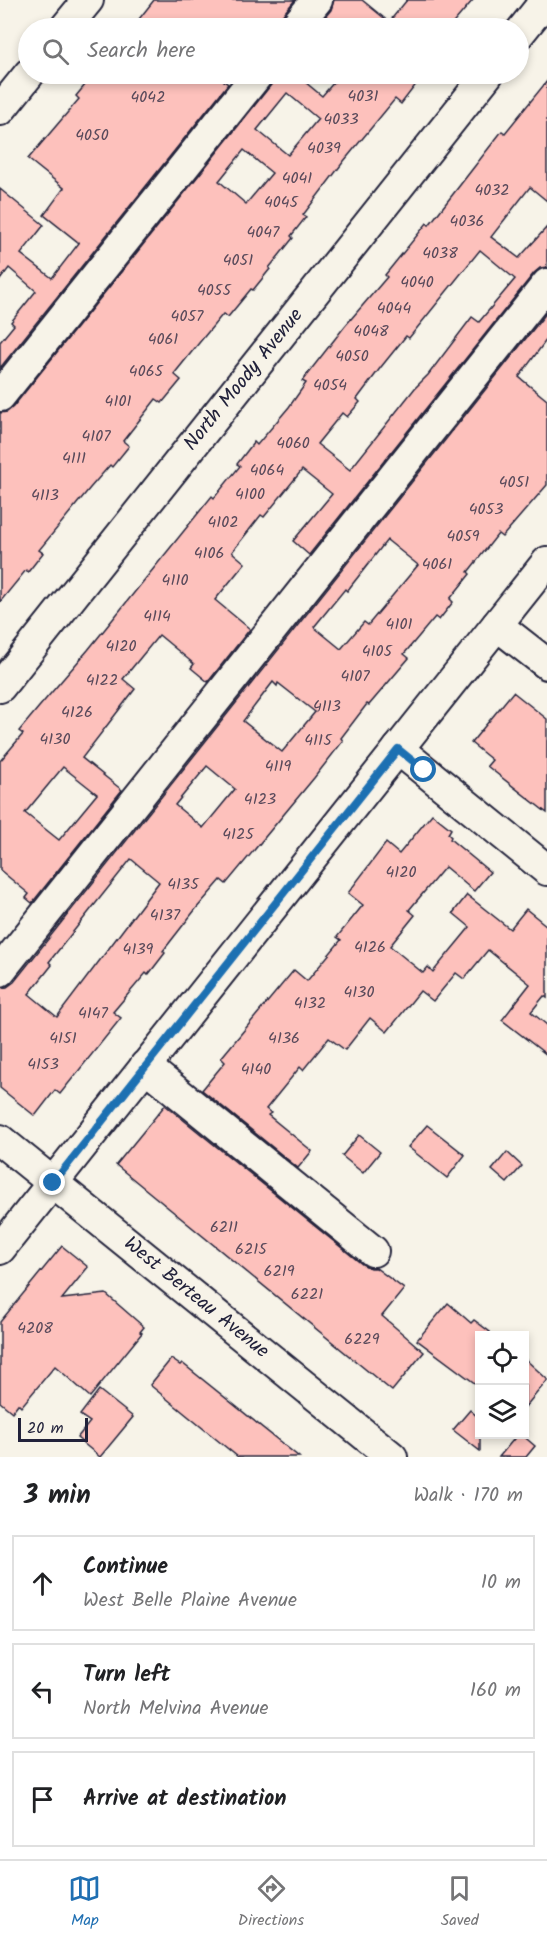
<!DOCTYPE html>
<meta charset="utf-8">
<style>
:root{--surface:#fff;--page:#f6f6f6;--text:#202124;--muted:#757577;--line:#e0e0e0;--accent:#1f6fb2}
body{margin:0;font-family:Kalam,sans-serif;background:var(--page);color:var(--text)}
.controls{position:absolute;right:18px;bottom:18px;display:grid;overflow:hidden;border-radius:0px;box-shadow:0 3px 9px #0003}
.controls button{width:54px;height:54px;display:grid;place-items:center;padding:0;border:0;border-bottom:2px solid var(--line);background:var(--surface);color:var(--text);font:30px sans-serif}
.scale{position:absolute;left:18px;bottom:15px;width:70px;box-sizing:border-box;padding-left:6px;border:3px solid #22223b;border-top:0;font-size:16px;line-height:21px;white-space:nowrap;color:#22223b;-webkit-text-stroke:4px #f7f3e8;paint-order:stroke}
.stop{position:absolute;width:18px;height:18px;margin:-14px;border:4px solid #1f6fb2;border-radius:50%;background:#fff}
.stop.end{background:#1f6fb2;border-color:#fff;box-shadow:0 2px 6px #0008}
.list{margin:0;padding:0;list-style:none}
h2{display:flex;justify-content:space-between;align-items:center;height:78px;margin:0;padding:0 24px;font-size:26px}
h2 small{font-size:20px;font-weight:400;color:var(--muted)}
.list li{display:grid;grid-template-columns:39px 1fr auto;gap:18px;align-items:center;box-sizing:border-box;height:96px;margin:0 12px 12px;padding:0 12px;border:2px solid var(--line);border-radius:0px}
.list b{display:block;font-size:22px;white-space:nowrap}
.list p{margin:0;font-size:20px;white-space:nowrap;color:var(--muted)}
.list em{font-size:20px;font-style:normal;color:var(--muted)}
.icon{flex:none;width:33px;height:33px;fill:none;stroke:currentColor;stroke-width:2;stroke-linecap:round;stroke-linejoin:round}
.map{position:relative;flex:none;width:547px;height:1457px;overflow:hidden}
.search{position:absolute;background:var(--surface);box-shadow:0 3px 9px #0003;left:18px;right:18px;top:18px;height:66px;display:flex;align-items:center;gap:15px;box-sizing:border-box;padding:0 21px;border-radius:33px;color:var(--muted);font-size:22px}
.sheet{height:402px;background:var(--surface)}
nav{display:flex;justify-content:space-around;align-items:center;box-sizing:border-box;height:84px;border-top:2px solid var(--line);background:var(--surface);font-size:16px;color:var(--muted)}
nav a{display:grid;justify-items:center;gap:3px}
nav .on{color:var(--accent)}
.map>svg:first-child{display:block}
.building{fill:#fdc1bc;stroke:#22223b;stroke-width:1.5;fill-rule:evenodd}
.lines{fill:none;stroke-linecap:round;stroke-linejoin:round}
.minor-casing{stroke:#22223b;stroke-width:34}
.minor{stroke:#f7f3e8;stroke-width:30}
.route{stroke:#1f6fb2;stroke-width:8}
.labels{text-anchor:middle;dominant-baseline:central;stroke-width:5;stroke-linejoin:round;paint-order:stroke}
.number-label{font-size:16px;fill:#594a5b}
.street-label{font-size:20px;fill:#22223b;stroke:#f7f3e8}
</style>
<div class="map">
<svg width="547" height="1457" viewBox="0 0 547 1457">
<rect width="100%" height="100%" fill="#f7f3e8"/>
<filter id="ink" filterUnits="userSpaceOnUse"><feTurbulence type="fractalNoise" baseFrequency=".0167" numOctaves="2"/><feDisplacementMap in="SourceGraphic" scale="12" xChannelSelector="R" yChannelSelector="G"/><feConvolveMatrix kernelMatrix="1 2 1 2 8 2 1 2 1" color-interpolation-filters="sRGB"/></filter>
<g filter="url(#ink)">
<g class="building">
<polygon points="154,0 295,0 281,17 277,28 132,28"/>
<polygon points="334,0 362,0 389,22 407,0 473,0 449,28 316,28 331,10"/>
<polygon points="94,74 214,74 228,84 0,368 0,342 14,325 11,322 36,291 9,268 0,280 0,189 44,225 21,254 52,278 79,243 44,215 64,188 28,159 79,99 76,96"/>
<path d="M275,74H302L299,77L322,96L341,74H424L401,104L395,99L344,161L303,215L306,217L291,236L293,238L269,268L270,269L253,290L251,289L228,317L223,314L199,343L174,374L181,380L162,403L156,399L123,441L129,446L112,467L110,465L90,488L39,550L43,553L28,572L26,570L0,602V413L7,412L13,407L271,85ZM287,93L318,119L288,155L257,130ZM244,150L272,173L246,204L219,181Z"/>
<path d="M547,81V201L530,187L491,237L519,258L547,227V267L540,268L534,273L309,555L293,541L332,494L302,470L264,517L261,515L232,552L245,563L215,600L250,629L208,682L191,668L194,664L159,635L123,679L135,689L82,758L122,790L32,903L26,898L29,894L0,870V761L23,734L19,731L39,707L88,650L212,496L214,498L240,466L237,464L254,442L257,445L289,407L306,383L302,381L345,326L387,277L385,275L427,223L429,225L502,131L505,133ZM480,250L515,279L479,322L472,317L428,375L415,388L350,470L317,444L342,413L347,417L360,402L357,399L381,367L406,336L409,338ZM63,767L97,794L59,840L25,813Z"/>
<path d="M547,312V339L519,377L547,400V485L502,537L498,534L468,572L470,574L450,599L453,602L439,620L435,617L404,654L409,658L369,705L367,704L341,738L343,741L314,778L226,884L221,880L195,910L163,951L165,953L148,975L146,973L113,1012L121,1018L60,1094L55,1090L35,1116L0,1088V988L7,987L14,982ZM387,540L418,565L368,625L364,622L341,649L314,627L345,589L347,591ZM273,682L277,686L278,683L315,712L282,752L243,721ZM207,766L235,789L203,828L175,805ZM131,859L159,882L57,1017L29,994L52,965L49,962Z"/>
<polygon points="513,692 547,719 547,813 487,766 492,760 471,743"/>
<polygon points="432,814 451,829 448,834 451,837 450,839 490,872 474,891 445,867 409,910 415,915 390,946 423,973 428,967 433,972 470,927 453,913 467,895 510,929 526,909 547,926 547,998 544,996 531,1012 547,1025 547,1055 502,1020 530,984 488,950 464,979 456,973 433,1001 420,991 387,1032 370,1018 345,1050 329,1038 303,1070 300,1067 266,1109 271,1113 268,1115 312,1151 298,1168 202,1090 225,1062 221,1058 294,970 307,981 341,940 337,937 363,905 348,893 386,843 399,854"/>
<polygon points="165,1105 362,1264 370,1268 376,1268 404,1289 382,1316 424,1352 392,1391 116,1165"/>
<polygon points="427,1125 465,1155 447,1178 408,1147"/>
<polygon points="359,1135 380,1152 363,1173 342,1156"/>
<polygon points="507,1152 522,1166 507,1183 492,1170"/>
<polygon points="62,1246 88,1267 62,1299 106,1294 144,1327 140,1332 142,1333 90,1397 55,1366 21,1407 18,1404 12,1412 0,1402 0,1322"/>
<polygon points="448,1303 471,1323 474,1320 490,1332 488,1335 480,1335 480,1387 417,1340"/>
<polygon points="171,1359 180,1365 182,1363 299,1457 238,1457 150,1385"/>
<polygon points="525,1359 547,1379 547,1381 525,1407"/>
<polygon points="99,1390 133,1417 100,1457 77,1438 90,1422 80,1415"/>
<polygon points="470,1410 480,1419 480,1451 453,1430"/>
<polygon points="518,1434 521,1434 535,1446 526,1457 499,1457"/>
</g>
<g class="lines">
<defs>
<g id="minor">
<polyline points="65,28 88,0"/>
<polyline points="294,28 317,0"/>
<polyline points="518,35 546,0"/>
<polyline points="0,110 29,74"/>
<polyline points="0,396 258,74"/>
<polyline points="497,625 547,664"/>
<polyline points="0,687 488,74"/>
<polyline points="398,749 547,870"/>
<polyline points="0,971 547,284"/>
<polyline points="145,1066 373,1251"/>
<polyline points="0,1140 392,1457"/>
<polyline points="0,1249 547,562"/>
</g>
</defs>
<use href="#minor" class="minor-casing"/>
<use href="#minor" class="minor"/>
</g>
</g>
<g class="lines" filter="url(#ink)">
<polyline class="route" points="53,1183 398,749 424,770"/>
</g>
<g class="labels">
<g class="number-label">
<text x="363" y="96">4031</text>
<text x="148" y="97">4042</text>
<text x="341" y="119">4033</text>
<text x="92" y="135">4050</text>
<text x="324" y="148">4039</text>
<text x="297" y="178">4041</text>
<text x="492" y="190">4032</text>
<text x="281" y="202">4045</text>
<text x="467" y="221">4036</text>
<text x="263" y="232">4047</text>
<text x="440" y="253">4038</text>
<text x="238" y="260">4051</text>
<text x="417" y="282">4040</text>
<text x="214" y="290">4055</text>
<text x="394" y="308">4044</text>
<text x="187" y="316">4057</text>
<text x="371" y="331">4048</text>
<text x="163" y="339">4061</text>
<text x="352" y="356">4050</text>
<text x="146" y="371">4065</text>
<text x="330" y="385">4054</text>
<text x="118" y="401">4101</text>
<text x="96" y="436">4107</text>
<text x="293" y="443">4060</text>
<text x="74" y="458">4111</text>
<text x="267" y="470">4064</text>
<text x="514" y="482">4051</text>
<text x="250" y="494">4100</text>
<text x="45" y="495">4113</text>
<text x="486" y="509">4053</text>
<text x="223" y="522">4102</text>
<text x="463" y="536">4059</text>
<text x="209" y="553">4106</text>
<text x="437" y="564">4061</text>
<text x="175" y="580">4110</text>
<text x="157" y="616">4114</text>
<text x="399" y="624">4101</text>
<text x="121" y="646">4120</text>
<text x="377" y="651">4105</text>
<text x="355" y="676">4107</text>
<text x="102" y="680">4122</text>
<text x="327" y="706">4113</text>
<text x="77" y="712">4126</text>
<text x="55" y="739">4130</text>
<text x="318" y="740">4115</text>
<text x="278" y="766">4119</text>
<text x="260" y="799">4123</text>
<text x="238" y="834">4125</text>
<text x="401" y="872">4120</text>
<text x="183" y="884">4135</text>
<text x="165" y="915">4137</text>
<text x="370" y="947">4126</text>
<text x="138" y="949">4139</text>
<text x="359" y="992">4130</text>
<text x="310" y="1003">4132</text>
<text x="93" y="1013">4147</text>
<text x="63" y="1038">4151</text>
<text x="284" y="1038">4136</text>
<text x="43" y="1064">4153</text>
<text x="256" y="1069">4140</text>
<text x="224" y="1227">6211</text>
<text x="251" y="1249">6215</text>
<text x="279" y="1271">6219</text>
<text x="307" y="1294">6221</text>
<text x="35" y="1328">4208</text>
<text x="362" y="1339">6229</text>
</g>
<g class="street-label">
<text transform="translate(244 380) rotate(-51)">North Moody Avenue</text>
<text transform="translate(196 1298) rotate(39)">West Berteau Avenue</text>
</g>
</g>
</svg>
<div class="controls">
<button><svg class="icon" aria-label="locate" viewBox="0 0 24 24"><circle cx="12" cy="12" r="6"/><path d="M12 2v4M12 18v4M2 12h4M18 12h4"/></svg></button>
<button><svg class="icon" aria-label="layers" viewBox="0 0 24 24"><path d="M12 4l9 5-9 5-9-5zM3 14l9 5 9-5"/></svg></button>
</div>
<div class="scale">20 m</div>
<div class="stop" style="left:424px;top:770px"></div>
<div class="stop end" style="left:53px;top:1183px"></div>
<div class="search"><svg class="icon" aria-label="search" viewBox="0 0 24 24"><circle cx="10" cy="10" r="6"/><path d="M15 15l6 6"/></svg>Search here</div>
</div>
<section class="sheet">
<h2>3 min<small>Walk · 170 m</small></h2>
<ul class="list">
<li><svg class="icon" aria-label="ahead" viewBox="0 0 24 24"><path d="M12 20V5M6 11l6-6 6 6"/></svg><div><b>Continue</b><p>West Belle Plaine Avenue</p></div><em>10 m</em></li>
<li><svg class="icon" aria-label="left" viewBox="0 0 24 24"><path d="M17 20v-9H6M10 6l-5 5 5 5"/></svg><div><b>Turn left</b><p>North Melvina Avenue</p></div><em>160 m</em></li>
<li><svg class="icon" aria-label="arrive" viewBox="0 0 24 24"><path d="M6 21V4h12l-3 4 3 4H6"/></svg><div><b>Arrive at destination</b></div></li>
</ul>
</section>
<nav>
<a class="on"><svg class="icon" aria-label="map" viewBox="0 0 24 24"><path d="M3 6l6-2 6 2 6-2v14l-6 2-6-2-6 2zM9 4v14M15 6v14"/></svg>Map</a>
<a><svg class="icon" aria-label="directions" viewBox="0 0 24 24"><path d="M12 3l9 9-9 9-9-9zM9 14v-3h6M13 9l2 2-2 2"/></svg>Directions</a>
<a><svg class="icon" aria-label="saved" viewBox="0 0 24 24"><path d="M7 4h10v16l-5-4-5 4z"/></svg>Saved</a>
</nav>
